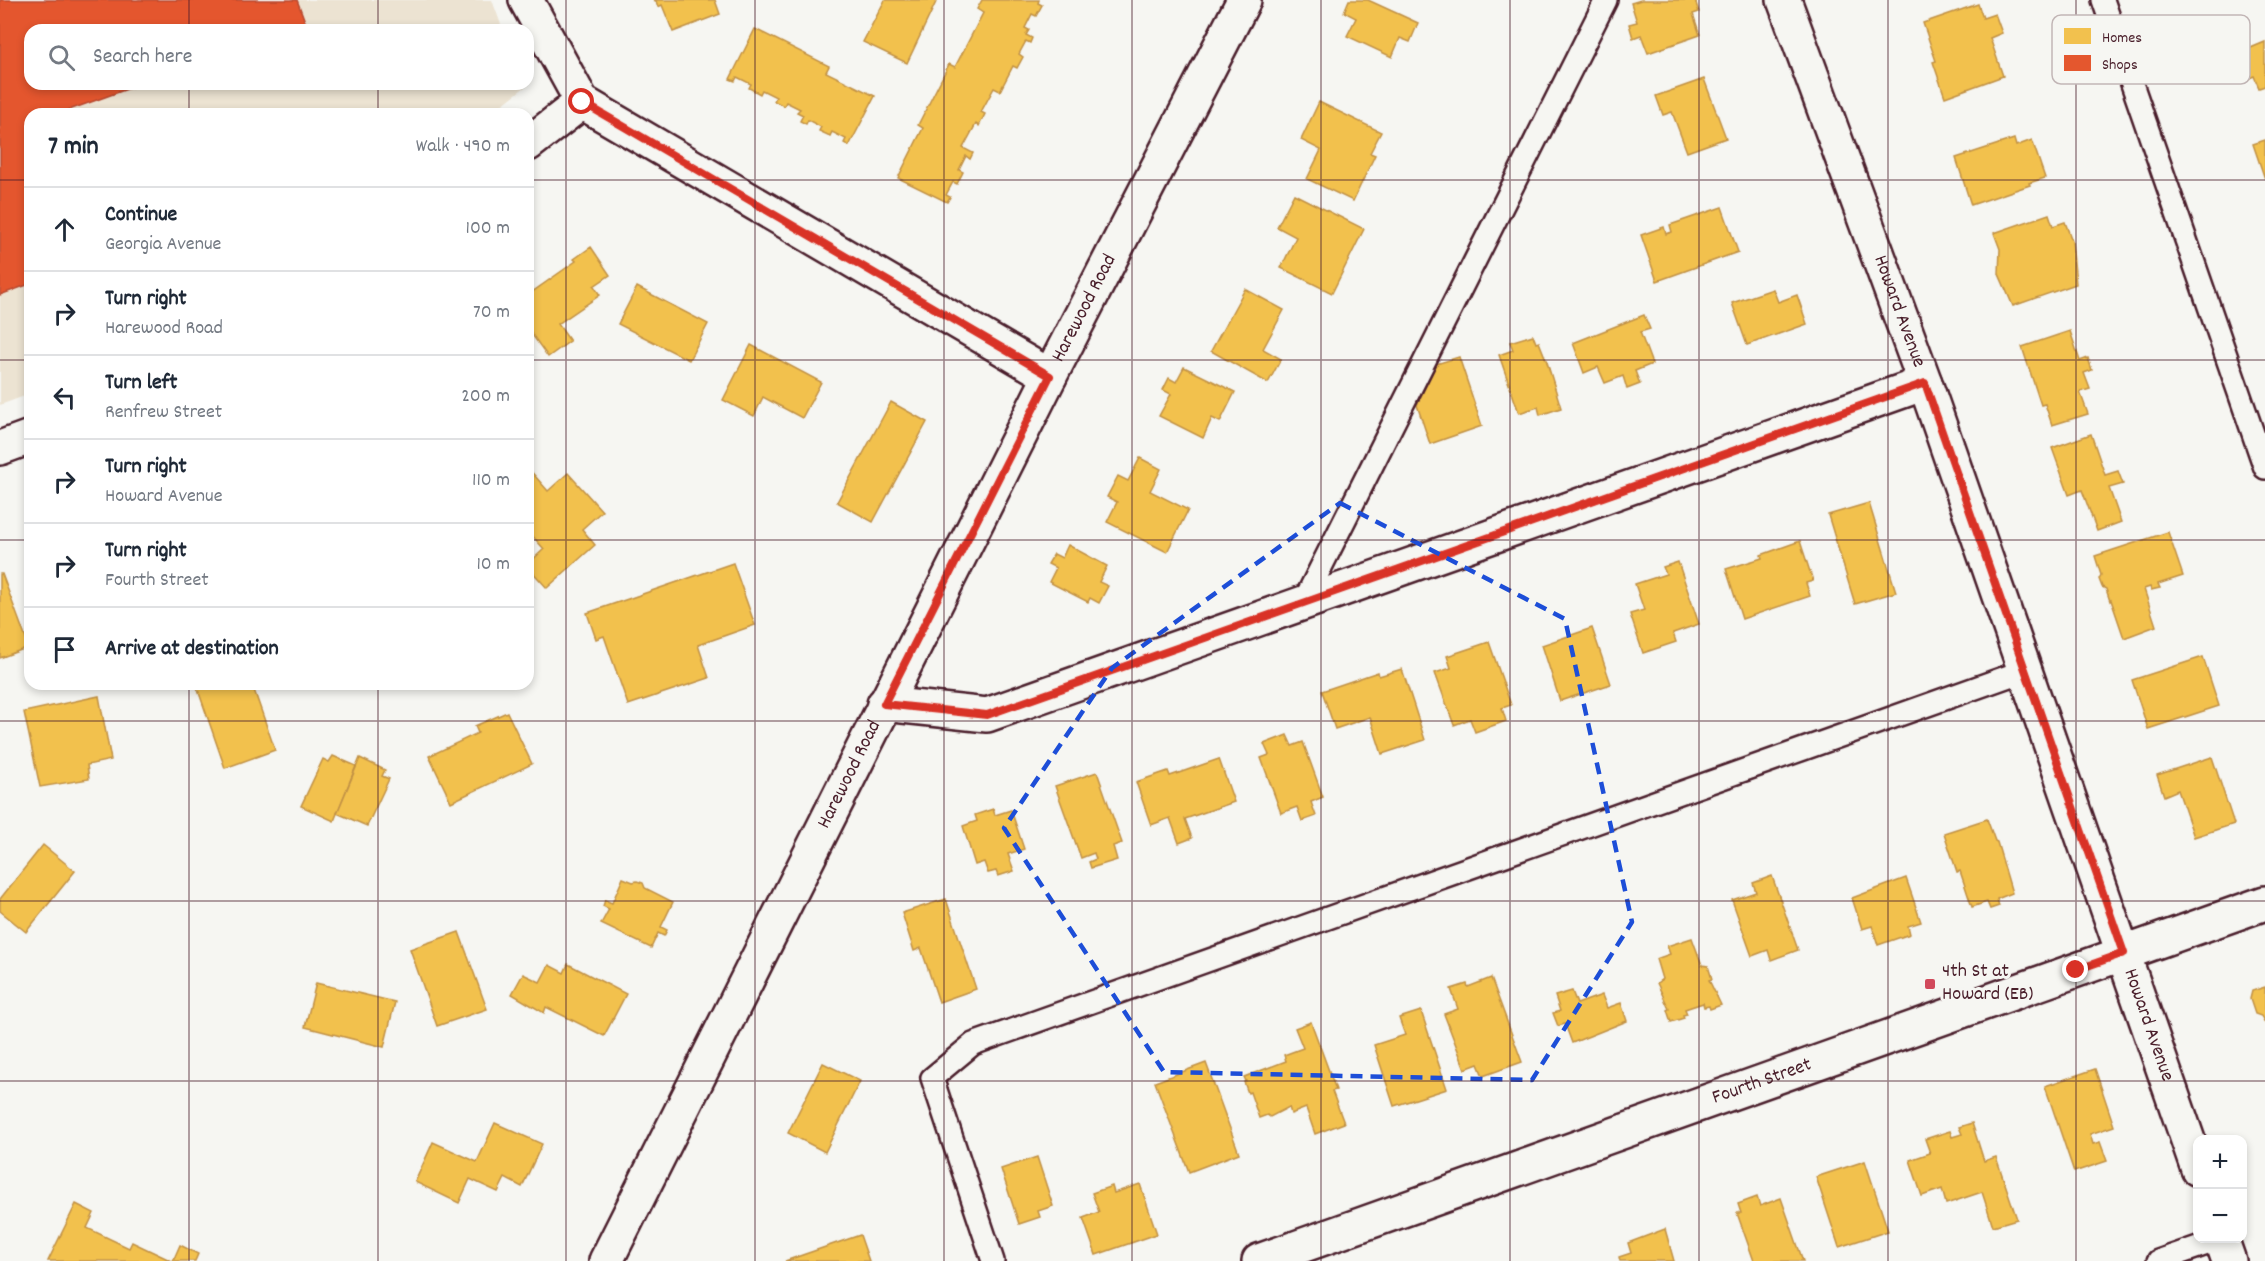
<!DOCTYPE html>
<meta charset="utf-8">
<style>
:root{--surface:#fff;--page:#f6f6f7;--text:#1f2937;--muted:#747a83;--line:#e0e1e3}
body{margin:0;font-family:Dekko,sans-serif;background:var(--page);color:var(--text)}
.controls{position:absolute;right:18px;bottom:18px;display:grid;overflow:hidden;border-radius:12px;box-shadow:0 3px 9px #0003}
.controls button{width:54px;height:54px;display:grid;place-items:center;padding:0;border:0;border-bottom:2px solid var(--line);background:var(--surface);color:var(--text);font:30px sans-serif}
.stop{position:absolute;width:18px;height:18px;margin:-14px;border:4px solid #d93025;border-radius:50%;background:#fff}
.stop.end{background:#d93025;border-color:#fff;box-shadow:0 2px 6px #0008}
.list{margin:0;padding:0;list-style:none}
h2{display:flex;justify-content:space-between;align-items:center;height:78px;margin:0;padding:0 24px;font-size:26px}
h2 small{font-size:20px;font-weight:400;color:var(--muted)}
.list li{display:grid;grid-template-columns:39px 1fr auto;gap:18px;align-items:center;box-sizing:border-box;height:84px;padding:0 24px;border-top:2px solid var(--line)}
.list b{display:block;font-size:22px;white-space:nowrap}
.list p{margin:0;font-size:20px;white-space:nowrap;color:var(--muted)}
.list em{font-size:20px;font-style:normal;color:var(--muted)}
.icon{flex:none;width:33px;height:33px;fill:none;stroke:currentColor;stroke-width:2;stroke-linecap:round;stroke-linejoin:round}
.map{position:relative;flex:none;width:2265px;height:1261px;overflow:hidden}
.search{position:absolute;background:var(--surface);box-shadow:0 3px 9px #0003;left:24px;top:24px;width:510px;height:66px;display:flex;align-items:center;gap:15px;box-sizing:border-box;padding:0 21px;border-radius:18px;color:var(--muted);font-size:22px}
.panel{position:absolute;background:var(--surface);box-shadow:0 3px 9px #0003;left:24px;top:108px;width:510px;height:582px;border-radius:18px}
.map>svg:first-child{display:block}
.built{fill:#ece3d2}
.homes{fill:#f2c14e;stroke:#c09044;stroke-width:1.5}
.shops{fill:#e4572e;stroke:#b6462d;stroke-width:1.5}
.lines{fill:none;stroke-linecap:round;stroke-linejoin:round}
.service-casing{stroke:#4a1f2b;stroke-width:26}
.minor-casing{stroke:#4a1f2b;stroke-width:38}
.tertiary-casing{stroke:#4a1f2b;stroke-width:38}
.service{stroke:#f6f6f2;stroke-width:21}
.minor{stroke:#f6f6f2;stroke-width:33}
.tertiary{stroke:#f6f6f2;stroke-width:33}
.route{stroke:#d93025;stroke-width:8}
.marked{fill:none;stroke:#1d4ed8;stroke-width:4.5;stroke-dasharray:12 8;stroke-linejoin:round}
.grid{fill:none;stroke:#4a1f2b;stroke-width:1.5;stroke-opacity:0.55}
.poi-dot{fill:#d1495b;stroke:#f6f6f2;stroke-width:2}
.labels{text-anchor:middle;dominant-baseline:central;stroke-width:6;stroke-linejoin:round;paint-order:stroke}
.street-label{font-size:20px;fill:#4a1f2b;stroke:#f6f6f2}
.poi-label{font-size:20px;fill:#4a1f2b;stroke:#f6f6f2;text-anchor:start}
.key{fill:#f6f6f2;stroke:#c2b6b6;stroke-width:1.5}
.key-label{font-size:16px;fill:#4a1f2b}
</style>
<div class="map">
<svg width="2265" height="1261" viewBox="0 0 2265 1261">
<rect width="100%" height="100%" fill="#f6f6f2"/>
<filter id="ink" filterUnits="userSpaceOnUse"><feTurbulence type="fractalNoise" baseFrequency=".0167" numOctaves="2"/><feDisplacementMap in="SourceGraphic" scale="12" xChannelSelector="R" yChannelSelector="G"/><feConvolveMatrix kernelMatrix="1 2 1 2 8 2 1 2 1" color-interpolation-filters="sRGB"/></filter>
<g filter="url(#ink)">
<polygon class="built" points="0,0 492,0 503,30 30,30 30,84 523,84 525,87 490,114 30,114 30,394 0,405"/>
<g class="homes">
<polygon points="653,0 715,0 720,14 673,32 662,5 658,7 656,1"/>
<polygon points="885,0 937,0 907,63 863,42"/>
<polygon points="982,0 1039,0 1038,3 1042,5 1036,16 1032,14 1025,28 1029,30 1026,35 1032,38 1030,43 1026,41 1019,54 1023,57 1017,68 1013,66 1000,91 994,88 981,112 985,114 979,126 976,124 963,148 973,153 970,159 966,156 959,170 963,172 957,184 953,182 946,195 950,197 947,202 898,178 923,128 918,125 949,64 955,67 983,13 977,9"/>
<polygon points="1349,0 1368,0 1418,23 1410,42 1400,38 1392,57 1347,36 1356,18 1344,12"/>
<polygon points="1641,0 1695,0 1699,12 1693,14 1700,35 1648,53 1641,35 1633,38 1629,24 1637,22 1631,3"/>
<polygon points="1978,4 1983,18 1995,14 2002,33 1990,38 2003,76 1945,97 1933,62 1936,61 1923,23"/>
<polygon points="755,29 829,66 826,72 875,96 849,146 844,143 846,139 832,132 830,136 819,131 821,127 808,120 806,124 800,121 803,115 797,112 800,109 786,102 784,106 774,101 776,97 762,90 760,94 749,88 751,84 737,77 735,81 730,79"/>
<polygon points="2265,42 2265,86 2259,88 2254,76 2245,80 2234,55"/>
<polygon points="1704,79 1726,138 1687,152 1672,112 1663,115 1656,96"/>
<polygon points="1319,102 1381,132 1370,153 1375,155 1353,201 1307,179 1321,150 1301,140"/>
<polygon points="2014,139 2016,146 2032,140 2045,178 2029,183 2030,185 1971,205 1956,158"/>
<polygon points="2265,140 2265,179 2253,144"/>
<polygon points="1294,194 1364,229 1332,293 1281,268 1296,237 1277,227"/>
<polygon points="1722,207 1738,252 1657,281 1641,235 1664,227 1666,234 1672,232 1670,225"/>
<polygon points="2049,214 2053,226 2065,222 2072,241 2076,284 2013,306 1999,274 2000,249 1994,233"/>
<polygon points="591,247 610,275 594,286 600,295 558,324 570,341 548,357 528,329 528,295 576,261 574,259"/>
<polygon points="637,287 708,324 689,360 618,324"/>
<polygon points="1245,289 1284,310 1263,349 1281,359 1268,383 1211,351"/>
<polygon points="1773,289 1778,302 1797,295 1807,324 1747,345 1732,303"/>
<polygon points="1644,315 1650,329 1640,332 1652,364 1635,371 1640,384 1627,389 1623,376 1605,383 1598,367 1584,373 1573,343"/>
<polygon points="2070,331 2080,361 2088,358 2092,370 2084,373 2090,389 2080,392 2088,414 2052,425 2045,404 2041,405 2022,347"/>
<polygon points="1533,335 1536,343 1539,342 1547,362 1561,408 1540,415 1538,407 1519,413 1499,355 1513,350 1510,342"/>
<polygon points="751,345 821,382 802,418 763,397 754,416 723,400"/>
<polygon points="1459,357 1482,426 1430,444 1417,405 1436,364"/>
<polygon points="1184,367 1235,392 1220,422 1212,418 1203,438 1159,416 1171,394 1163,390 1169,378 1176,382"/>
<polygon points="891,402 927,422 873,522 837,502"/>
<polygon points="2091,434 2105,475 2118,471 2123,484 2109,488 2121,522 2097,531 2082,490 2069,495 2052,448"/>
<polygon points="1140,458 1161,469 1150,491 1188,510 1167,552 1107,522 1117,502 1107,497 1118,476 1128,481"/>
<polygon points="528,468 548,491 568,473 602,511 582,529 595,545 547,588 528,567 528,564 544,549 528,531"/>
<polygon points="1869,503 1896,592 1855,604 1828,515"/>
<polygon points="2168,532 2183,576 2158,584 2160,588 2151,590 2150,587 2144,589 2156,626 2124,638 2111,600 2110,601 2106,589 2102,587 2099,579 2101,575 2095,556"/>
<polygon points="1800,541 1813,581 1806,583 1810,596 1742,619 1726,569 1762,558 1761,555"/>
<polygon points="1068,545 1107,566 1099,582 1108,586 1099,603 1090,598 1088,602 1049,582 1056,568 1048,564 1054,554 1062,558"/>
<polygon points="1678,562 1699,624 1673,633 1676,642 1643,653 1630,614 1644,610 1635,584 1666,574 1663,567"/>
<polygon points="733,563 755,625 698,645 709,678 628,705 604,636 596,639 587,613"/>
<polygon points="0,574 2,574 29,647 0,658"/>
<polygon points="1592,628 1611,684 1560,701 1542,645"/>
<polygon points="1489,642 1511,705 1502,708 1506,721 1475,732 1470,719 1454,725 1435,673 1451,668 1447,656"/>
<polygon points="2203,657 2219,706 2148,729 2132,680"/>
<polygon points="1402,669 1425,740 1382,754 1370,717 1335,729 1322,691 1378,672 1379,676"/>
<polygon points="196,684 252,684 275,750 225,768"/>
<polygon points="99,696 111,760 87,765 89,779 40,787 24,712"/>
<polygon points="507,712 532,764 451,802 429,756 478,733 475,726"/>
<polygon points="1287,735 1292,746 1303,742 1323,797 1311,802 1316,816 1302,821 1297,807 1281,813 1261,758 1269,755 1264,744"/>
<polygon points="333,756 356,766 334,821 301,806 323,759 329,762"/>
<polygon points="2212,757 2234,824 2194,837 2178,790 2164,796 2157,775"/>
<polygon points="360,758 385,770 382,776 389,779 367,826 337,813"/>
<polygon points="1219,759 1234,802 1185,819 1192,838 1179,843 1170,818 1151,825 1136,782 1168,771 1170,776"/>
<polygon points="1097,772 1122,843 1113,846 1117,860 1091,868 1089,862 1096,859 1094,853 1081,858 1055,786"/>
<polygon points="993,809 995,815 1011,810 1024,849 1008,854 1014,871 998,876 996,871 988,873 984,862 975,865 963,826 977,821 975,815"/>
<polygon points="1987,819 1995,841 1997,842 2012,893 1997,899 1999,906 1990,909 1987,902 1972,907 1960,871 1957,872 1944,833"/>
<polygon points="43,845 75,871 26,932 0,911 0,899"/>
<polygon points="1772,876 1798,950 1771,960 1768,950 1752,956 1732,900 1756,892 1753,883"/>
<polygon points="623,878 633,882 637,881 643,883 645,888 673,902 661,927 667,930 664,936 658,933 651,948 601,924 609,909 603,906 605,900 612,903"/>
<polygon points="1906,878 1921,922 1908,926 1910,934 1878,945 1872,926 1862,929 1852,898"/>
<polygon points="946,899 976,989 939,1002 921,948 914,951 902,913"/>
<polygon points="459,932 487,1009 437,1026 410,949"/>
<polygon points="1692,938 1702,965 1708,966 1712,979 1709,980 1721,1005 1710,1009 1709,1006 1704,1007 1703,1003 1685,1009 1687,1014 1683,1015 1684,1018 1671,1022 1667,1010 1669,1009 1657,983 1662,979 1656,959 1670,954 1667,946"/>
<polygon points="568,964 626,994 604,1036 546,1007 544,1013 512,994 523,974 540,982 549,965 564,973"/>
<polygon points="1491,978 1522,1062 1483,1076 1478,1064 1465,1069 1444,1014 1458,1009 1451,989 1467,984 1468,987"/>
<polygon points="316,983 395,1002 384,1047 305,1027"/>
<polygon points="2265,987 2265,1023 2261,1016 2255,1014 2250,999 2252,991"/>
<polygon points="1572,991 1577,1004 1602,995 1607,1008 1621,1003 1627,1021 1572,1043 1565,1024 1558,1026 1553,1013 1560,1011 1555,996"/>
<polygon points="1421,1011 1447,1089 1394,1106 1374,1045 1405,1035 1399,1018"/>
<polygon points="1311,1022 1336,1090 1332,1091 1344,1123 1315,1134 1306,1108 1291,1114 1289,1107 1270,1117 1267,1115 1259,1118 1250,1092 1248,1093 1244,1082 1246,1081 1244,1077 1286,1061 1284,1055 1303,1048 1295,1028"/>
<polygon points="823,1063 860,1081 825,1152 788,1133"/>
<polygon points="1206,1063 1239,1153 1189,1172 1155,1082"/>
<polygon points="2095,1069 2114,1126 2090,1134 2093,1144 2100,1142 2107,1161 2074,1172 2045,1086"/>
<polygon points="495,1123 542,1144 522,1187 505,1178 498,1192 470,1179 459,1203 415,1182 433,1142 477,1162"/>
<polygon points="1972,1123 1984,1161 1996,1157 2017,1219 1993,1226 1982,1192 1946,1204 1942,1189 1922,1196 1910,1160 1930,1153 1925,1139 1950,1131 1952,1137 1962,1134 1959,1127"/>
<polygon points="1037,1157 1053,1206 1038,1211 1040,1217 1019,1224 1001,1169"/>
<polygon points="1865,1161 1888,1231 1839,1247 1816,1177"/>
<polygon points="1140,1184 1157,1234 1096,1255 1083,1218 1099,1212 1092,1193 1112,1186 1114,1193"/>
<polygon points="1757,1197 1760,1206 1781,1198 1803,1261 1754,1261 1737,1213 1741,1213 1738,1204"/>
<polygon points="76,1204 94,1213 87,1228 129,1248 132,1242 172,1261 48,1261"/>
<polygon points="1665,1229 1674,1261 1620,1261 1619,1257 1631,1253 1628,1243"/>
<polygon points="860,1235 869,1261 785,1261"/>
<polygon points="180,1245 198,1254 195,1261 173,1261"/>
</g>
<polygon class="shops" points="0,0 297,0 306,24 289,30 30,30 30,84 141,84 58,114 30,114 30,284 0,295"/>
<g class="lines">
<defs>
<g id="service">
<polyline points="2103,0 2265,468"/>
<polyline points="1303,603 1606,0"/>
<polyline points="993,1261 932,1078 973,1044 2026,670"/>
<polyline points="2158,1261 2221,1239"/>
</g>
<g id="minor">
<polyline points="526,0 582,102 1050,376"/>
<path id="s1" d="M1784,0L1925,383L2198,1169"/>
<polyline points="528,144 582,102"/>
<polyline points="0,448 30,437"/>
<polyline points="884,704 987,715 1925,383"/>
<polyline points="2221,1238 2229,1261"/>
</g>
<g id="tertiary">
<path id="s2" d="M606,1261L1050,376L1244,0"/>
<path id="s3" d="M1259,1261L2265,903"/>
</g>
</defs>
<use href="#service" class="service-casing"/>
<use href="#minor" class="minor-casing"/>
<use href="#tertiary" class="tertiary-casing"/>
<use href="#service" class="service"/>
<use href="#minor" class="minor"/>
<use href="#tertiary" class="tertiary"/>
</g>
</g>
<g class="lines" filter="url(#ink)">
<polyline class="route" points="582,102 1050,376 884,704 987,715 1925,383 2124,953 2076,970"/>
</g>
<path class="marked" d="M1340,503L1565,619L1632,922L1532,1080L1164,1072L1004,828L1112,668Z"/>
<path class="grid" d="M189,0V30M378,0V30M566,0V1261M755,0V1261M944,0V1261M1132,0V1261M1321,0V1261M1510,0V1261M1699,0V1261M1888,0V1261M2076,0V1261M189,84V114M378,84V114M0,180H30M528,180H2265M0,360H30M528,360H2265M0,540H30M528,540H2265M189,684V1261M378,684V1261M0,721H2265M0,901H2265M0,1081H2265"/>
<rect class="poi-dot" x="1924" y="978" width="12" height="12" rx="3"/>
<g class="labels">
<g class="street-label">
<text stroke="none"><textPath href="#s2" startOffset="1066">Harewood Road</textPath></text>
<text stroke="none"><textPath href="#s1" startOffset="332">Howard Avenue</textPath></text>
<text stroke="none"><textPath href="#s2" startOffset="544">Harewood Road</textPath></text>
<text stroke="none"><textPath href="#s1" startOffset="1088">Howard Avenue</textPath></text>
<text stroke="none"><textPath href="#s3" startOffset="534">Fourth Street</textPath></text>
</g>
<g class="poi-label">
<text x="1942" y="972">4th St at<tspan x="1942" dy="23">Howard (EB)</tspan></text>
</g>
</g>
<rect x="2052" y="15" width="198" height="69" rx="9" class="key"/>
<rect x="2064" y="28" width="27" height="16" fill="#f2c14e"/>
<rect x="2064" y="55" width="27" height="16" fill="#e4572e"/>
<g class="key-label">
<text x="2102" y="42">Homes</text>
<text x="2102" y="69">Shops</text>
</g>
</svg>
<div class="controls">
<button>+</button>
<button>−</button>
</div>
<div class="stop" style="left:582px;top:102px"></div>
<div class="stop end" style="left:2076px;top:970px"></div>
<div class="search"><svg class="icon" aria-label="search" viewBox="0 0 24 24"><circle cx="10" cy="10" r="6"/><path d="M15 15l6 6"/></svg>Search here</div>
<section class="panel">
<h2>7 min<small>Walk · 490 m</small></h2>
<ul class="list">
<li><svg class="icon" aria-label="ahead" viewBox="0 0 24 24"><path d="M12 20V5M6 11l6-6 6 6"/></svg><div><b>Continue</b><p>Georgia Avenue</p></div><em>100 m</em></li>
<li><svg class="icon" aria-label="right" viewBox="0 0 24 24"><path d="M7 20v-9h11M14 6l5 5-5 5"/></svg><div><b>Turn right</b><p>Harewood Road</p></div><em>70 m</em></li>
<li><svg class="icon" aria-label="left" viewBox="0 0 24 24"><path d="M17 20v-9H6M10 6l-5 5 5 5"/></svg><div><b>Turn left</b><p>Renfrew Street</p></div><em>200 m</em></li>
<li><svg class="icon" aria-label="right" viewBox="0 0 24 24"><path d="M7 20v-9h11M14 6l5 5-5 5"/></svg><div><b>Turn right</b><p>Howard Avenue</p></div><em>110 m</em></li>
<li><svg class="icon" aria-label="right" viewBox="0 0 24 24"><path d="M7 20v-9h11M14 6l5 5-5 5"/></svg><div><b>Turn right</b><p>Fourth Street</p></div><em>10 m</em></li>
<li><svg class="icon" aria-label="arrive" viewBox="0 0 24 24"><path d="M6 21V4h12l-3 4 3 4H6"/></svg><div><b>Arrive at destination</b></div></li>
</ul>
</section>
</div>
